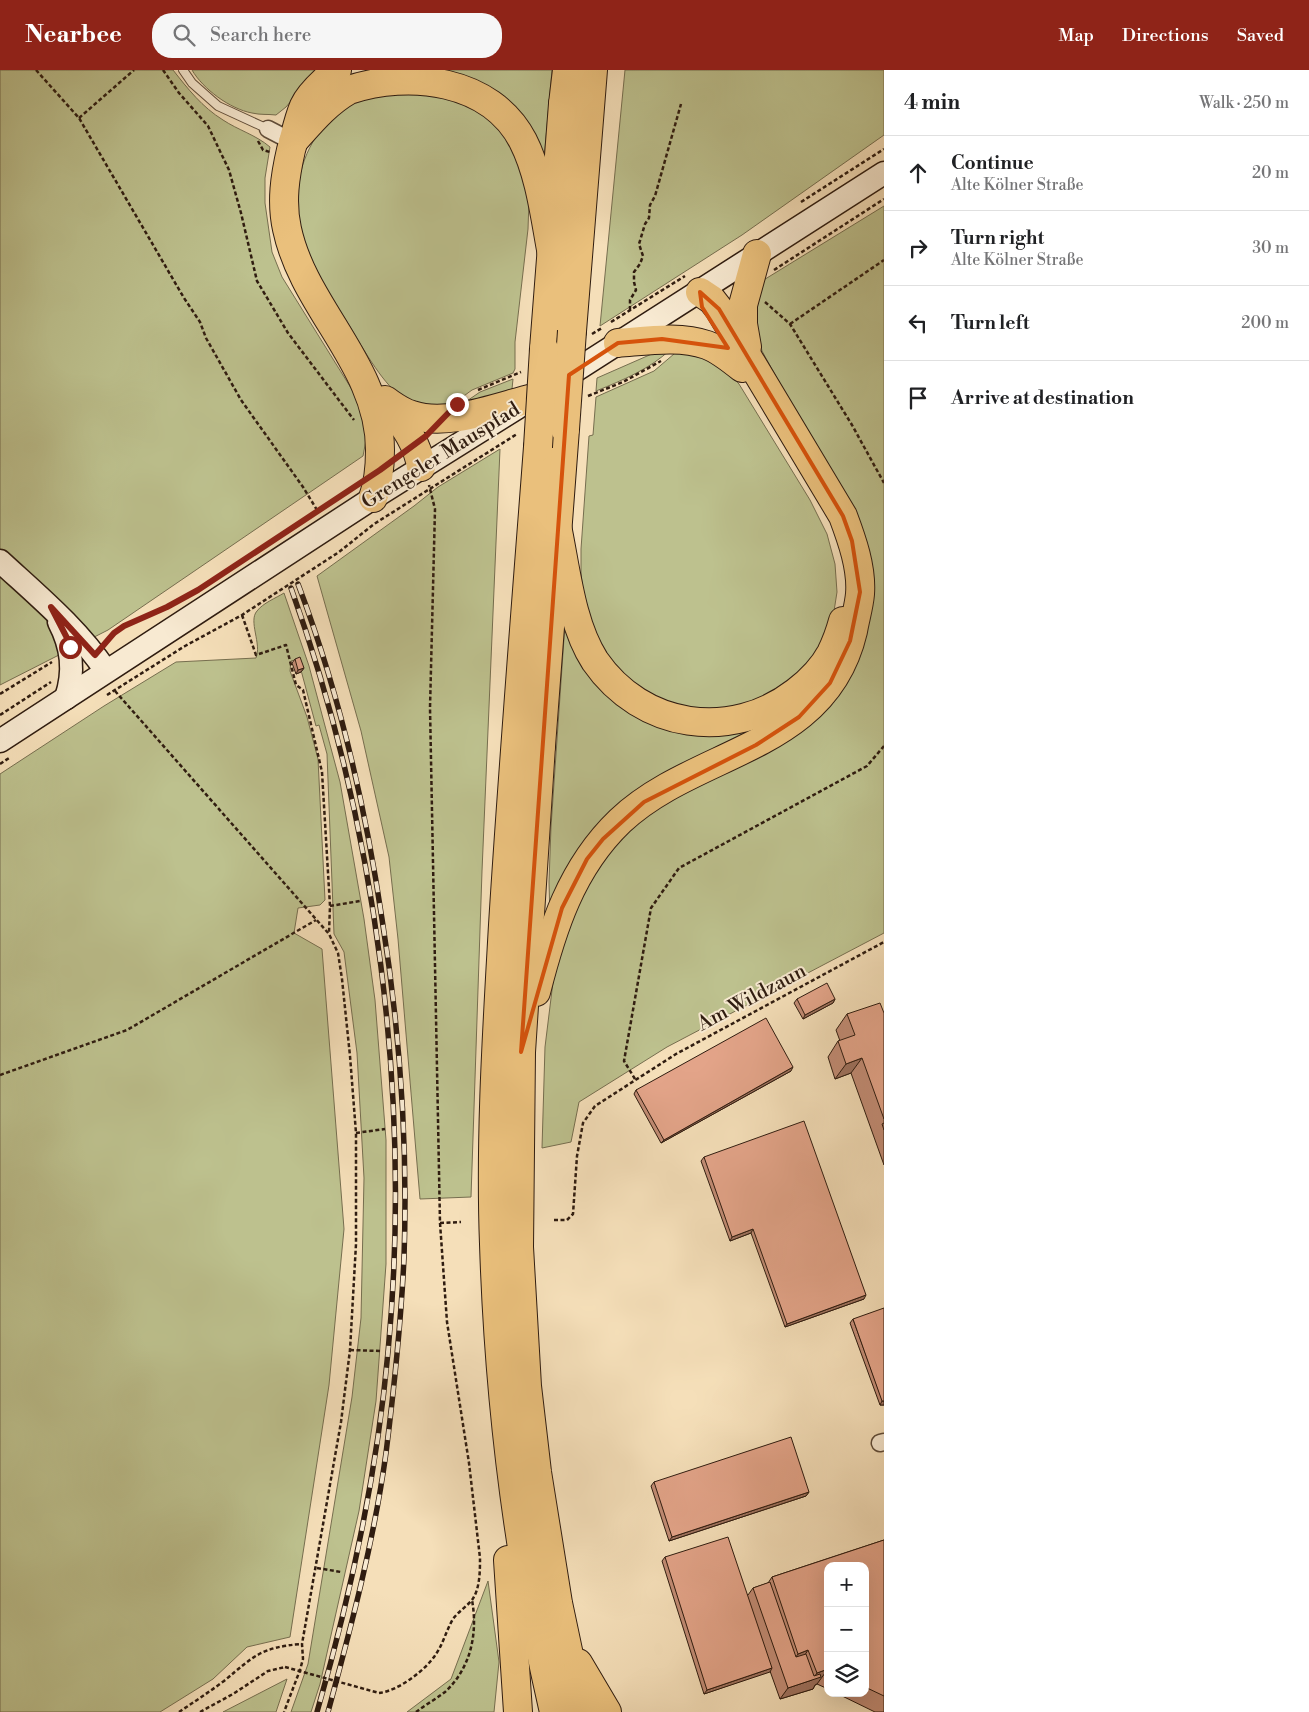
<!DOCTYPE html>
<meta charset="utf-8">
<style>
:root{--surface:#fff;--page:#f6f6f6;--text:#202124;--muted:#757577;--line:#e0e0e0;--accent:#8f2418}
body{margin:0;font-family:"Libre Bodoni",serif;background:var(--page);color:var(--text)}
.controls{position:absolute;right:15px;bottom:15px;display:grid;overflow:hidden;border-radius:10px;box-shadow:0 5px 20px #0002}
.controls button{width:45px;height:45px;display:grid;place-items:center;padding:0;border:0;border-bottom:1px solid var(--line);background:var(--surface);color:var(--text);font:25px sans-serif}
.stop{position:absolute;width:15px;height:15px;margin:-11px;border:4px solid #8f2418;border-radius:50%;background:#fff}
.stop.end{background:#8f2418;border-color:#fff;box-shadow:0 1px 5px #0008}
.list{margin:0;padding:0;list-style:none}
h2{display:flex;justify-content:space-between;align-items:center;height:65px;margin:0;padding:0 20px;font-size:21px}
h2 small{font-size:16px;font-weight:400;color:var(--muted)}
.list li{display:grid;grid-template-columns:32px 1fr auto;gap:15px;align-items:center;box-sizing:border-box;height:75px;padding:0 20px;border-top:1px solid var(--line)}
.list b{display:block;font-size:19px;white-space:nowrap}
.list p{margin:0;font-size:16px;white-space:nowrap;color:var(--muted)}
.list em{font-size:16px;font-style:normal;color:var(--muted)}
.icon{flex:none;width:28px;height:28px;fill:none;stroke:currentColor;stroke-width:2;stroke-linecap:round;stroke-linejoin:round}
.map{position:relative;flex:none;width:884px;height:1642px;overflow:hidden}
header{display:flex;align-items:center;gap:30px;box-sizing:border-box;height:70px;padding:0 25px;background:var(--accent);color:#fff}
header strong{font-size:24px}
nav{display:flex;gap:28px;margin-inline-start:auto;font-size:18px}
.search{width:350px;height:45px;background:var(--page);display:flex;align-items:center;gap:12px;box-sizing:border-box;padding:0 18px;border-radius:20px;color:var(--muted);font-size:19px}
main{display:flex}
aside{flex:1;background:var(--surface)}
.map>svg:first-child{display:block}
.green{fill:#bdc18e;stroke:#766e4f}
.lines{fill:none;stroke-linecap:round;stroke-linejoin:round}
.service-casing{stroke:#604d3a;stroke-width:10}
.minor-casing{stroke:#604d3a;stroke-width:19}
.secondary-casing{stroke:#2f1c10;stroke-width:25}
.trunk-casing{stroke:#2f1c10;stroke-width:30}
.motorway-casing{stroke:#2f1c10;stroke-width:30}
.path{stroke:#2f1c10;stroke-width:2.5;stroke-dasharray:4 2.5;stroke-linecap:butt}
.service{stroke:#f8ead2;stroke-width:8}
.minor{stroke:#f8ead2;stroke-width:16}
.secondary{stroke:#f8ead2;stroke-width:22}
.trunk{stroke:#eac07c;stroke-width:28}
.motorway{stroke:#eac07c;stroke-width:28}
.rail-casing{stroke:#2f1c10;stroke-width:5.5}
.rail{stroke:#f8ead2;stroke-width:4;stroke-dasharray:11;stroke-linecap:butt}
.trunk-bridge-casing{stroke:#2f1c10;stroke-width:30;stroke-linecap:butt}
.motorway-bridge-casing{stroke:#2f1c10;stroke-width:30;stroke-linecap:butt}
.path-bridge{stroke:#2f1c10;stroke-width:2.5;stroke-dasharray:4 2.5;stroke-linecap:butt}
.trunk-bridge{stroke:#eac07c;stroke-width:28}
.motorway-bridge{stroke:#eac07c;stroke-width:28}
.wall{fill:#c38d76;stroke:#2f1c10}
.shaded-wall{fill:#9f7360;stroke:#2f1c10}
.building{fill:#e3a489;stroke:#2f1c10}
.route{stroke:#8f2418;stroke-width:6}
.marked{fill:none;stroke:#d6530c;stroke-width:4;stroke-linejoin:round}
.labels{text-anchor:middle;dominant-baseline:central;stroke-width:4;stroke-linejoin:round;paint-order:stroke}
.street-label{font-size:20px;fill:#2f1c10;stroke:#f8ead2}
</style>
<header>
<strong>Nearbee</strong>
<div class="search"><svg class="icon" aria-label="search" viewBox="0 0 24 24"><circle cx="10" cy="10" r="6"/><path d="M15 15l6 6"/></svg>Search here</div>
<nav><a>Map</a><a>Directions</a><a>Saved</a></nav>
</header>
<main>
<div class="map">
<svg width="884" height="1642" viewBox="0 0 884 1642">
<rect width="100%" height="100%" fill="#f5dfb9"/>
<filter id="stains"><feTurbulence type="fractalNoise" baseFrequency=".004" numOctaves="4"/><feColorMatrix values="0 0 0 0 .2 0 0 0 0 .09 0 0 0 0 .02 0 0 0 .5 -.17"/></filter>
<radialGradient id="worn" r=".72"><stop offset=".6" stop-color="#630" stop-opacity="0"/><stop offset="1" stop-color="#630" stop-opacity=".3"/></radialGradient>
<g class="green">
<path d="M0,0H173C188,19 202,37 223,50C238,60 256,65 270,77L265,108V133L272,182L282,207L351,318L369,354L363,386L108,560L0,615Z"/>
<path d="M192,0H317L286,37L276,45C268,44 260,45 252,43C230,39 203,19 192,0Z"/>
<polygon points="432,0 552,0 543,101 538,93"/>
<polygon points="625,0 884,0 884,65 742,165 600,256"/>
<path d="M399,15L479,36L514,77L529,130L528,159L515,272V299L513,303L472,320L450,336L429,341C418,335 406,330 396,322C378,307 357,268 344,247C324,216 302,182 296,144C295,138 297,131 297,125C300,85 319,53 352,31C363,23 386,19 399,15Z"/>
<polygon points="884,136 884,863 667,977 579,1032 571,1072 542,1078 545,977 553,912 564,867 592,803 625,762 852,597 850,441 762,281 749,219"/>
<path d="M681,278C707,286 720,293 739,314L810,430L827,464L835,494L837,522L832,554L816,587L783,619L736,639L688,640L638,619L611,593L593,561L583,524L581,502V479L589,366L593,365L596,327L654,301Z"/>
<path d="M671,279C650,299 623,310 596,321L597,308L654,283Z"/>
<polygon points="513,309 512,319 489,329 461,335 480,322"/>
<polygon points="500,379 482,801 471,1127 420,1129 398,869 389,787 361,661 317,506 414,436 438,417"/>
<path d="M284,523L309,596L340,712L364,849L375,930L386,1070V1194L376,1331L359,1441L320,1614L311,1642H291L308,1594L352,1327L361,1248L364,1108L357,983L344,882L334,864L327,684L319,655L316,656L298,589L291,591L290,601L307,647L318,689L325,830L320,835L298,838L294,863L322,879L344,1159L329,1315L290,1567L247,1577L213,1609L160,1642H0V704L104,636L176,592L256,588C262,574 248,551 257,541C263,533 276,528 284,523Z"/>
<polygon points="566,539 574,558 679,655 819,620 679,703 550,848 549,812 551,757"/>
<polygon points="488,1511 499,1592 494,1642 407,1642 451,1609"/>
<polygon points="287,1609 276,1642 223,1642"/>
</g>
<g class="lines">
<defs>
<polyline id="service" points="183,0 192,13 218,36 268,59"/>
<g id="minor">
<polyline points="268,59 293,72"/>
<polyline points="880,1373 884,1372"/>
</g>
<g id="secondary">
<polyline points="559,311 884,103"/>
<path d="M0,491C38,526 77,558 106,601"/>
<path d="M59,552C72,577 75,601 66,628"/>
<polyline points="0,671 373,428 517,338"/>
</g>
<g id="trunk">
<path d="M337,0C326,9 310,23 304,36C298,50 295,66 291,80C285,106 281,132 287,159C304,239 380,295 380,380C380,397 379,412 373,428"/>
<polyline points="563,34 567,0"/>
<polyline points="572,261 593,0"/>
<path d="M618,273C645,271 680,265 707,275C720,280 731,289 742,298"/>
<path d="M385,330C394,336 401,342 412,345C447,357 497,337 533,328"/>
<path d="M388,334C402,353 418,373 421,397"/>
<path d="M557,456C566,499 571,554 595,591C642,659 731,672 796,622C809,612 823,598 831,583C836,573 840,562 843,551"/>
<polyline points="541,676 565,359"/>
</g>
<g id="motorway">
<path d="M293,72C310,53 326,33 349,20C409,0 491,9 523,71C540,104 545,148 552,185"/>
<polyline points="747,277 743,254 743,235 757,184"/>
<polyline points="544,279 563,34"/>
<path d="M538,377C526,536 513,695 503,855C497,961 490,1068 494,1174C499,1332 518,1488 554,1642"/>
<polyline points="541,676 521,982 519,1177 527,1316 537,1402 558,1533 581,1642"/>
<path d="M536,922C552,859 571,798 620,751C696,679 825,681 853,561C855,549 859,536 860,524C862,498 852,470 843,446L719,239L712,230L700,222"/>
<polyline points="508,1490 518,1642"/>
<polyline points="578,1593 607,1642"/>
</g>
</defs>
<use href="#service" class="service-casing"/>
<use href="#minor" class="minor-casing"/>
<use href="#secondary" class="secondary-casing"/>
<use href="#trunk" class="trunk-casing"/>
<use href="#motorway" class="motorway-casing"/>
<g class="path">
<polyline points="36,0 79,48 184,228 200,252 206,268 241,330 303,417 317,440"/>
<polyline points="163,0 179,23 208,56 229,100 241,143 257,211 288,263 354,350"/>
<polyline points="79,48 134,0"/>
<polyline points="258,71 263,80 270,82"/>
<polyline points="801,132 884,79"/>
<polyline points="774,200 884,129"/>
<polyline points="765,232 790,254 852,355 884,413"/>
<polyline points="630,240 630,230 636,220 634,212 634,202 640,194 643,186 639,174 645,154 649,148 650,135 655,126 681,34"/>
<polyline points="611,252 685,206"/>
<polyline points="790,254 884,190"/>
<polyline points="592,264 602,258"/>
<polyline points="478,320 521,302"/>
<polyline points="588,326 623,312 661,291"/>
<polyline points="242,545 256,585 286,575 296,615 303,620 322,702 330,836 329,863"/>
<polyline points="107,571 124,556 178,531"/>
<polyline points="115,621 329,864 338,883 342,909 350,986 356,1063 356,1174 350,1280 341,1352 302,1574 303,1589 300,1600 284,1642"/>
<polyline points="0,624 52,592"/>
<polyline points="107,625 185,576 242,545 339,482 374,454 517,364"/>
<polyline points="0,645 51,612"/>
<polyline points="0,694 9,688"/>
<polyline points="330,836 360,831"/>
<polyline points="0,1005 127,960 316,850"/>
<polyline points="635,1009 624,991 651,838 679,798 867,696 884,676"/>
<polyline points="356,1063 385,1059"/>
<polyline points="554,1150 567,1150 573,1144 577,1086 583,1053 595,1036 676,984 884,872"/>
<polyline points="440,1153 461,1152"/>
<polyline points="350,1280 380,1281"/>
<polyline points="317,1498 341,1502"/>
<path d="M379,1623C398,1621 426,1600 436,1584C443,1574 446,1561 453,1549C458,1542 466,1537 472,1530C480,1519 480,1501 480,1488L469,1393L447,1252L440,1153L430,638L435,439L429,415"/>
<path d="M179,1642C194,1632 209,1622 224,1611C254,1586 261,1577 302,1574"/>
<polyline points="200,1642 233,1624 268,1601 285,1597"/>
<path d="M416,1642C425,1635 436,1629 445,1622C471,1598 478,1563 472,1530"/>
</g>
<use href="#service" class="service"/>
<use href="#minor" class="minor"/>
<use href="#secondary" class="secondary"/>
<use href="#trunk" class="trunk"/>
<use href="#motorway" class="motorway"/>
<defs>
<g id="rail">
<path d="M298,514C339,622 365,734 382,849C400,961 408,1074 404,1188C401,1253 394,1319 386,1383C374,1471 351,1557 328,1642"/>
<path d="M291,518C377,757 412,1030 388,1282C377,1404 351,1524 317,1642"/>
</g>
</defs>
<use href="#rail" class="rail-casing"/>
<use href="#rail" class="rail"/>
<defs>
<polyline id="trunk-bridge" points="565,359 572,261"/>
<polyline id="motorway-bridge" points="538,377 544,279"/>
</defs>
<use href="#trunk-bridge" class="trunk-bridge-casing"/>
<use href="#motorway-bridge" class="motorway-bridge-casing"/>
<polyline class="path-bridge" points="285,1597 379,1623"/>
<use href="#trunk-bridge" class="trunk-bridge"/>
<use href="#motorway-bridge" class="motorway-bridge"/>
</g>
<g class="wall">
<polygon points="295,589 304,598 301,602 296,604 292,593"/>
<polygon points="797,929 835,929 833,933 803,949 794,933"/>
<polygon points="884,943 884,1095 851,1003 835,1009 828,987 838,971 840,971 836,960 847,944"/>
<polygon points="791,1001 661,1073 634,1024 636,1020"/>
<polygon points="704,1087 864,1229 785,1257 751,1163 730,1171 701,1091"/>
<polygon points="853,1249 884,1335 880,1335 850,1253"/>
<polygon points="654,1412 809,1422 806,1426 669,1471 651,1416"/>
<polygon points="884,1470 884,1642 875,1642 836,1623 865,1623 865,1496 828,1496 828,1619 817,1614 815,1615 813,1619 780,1629 770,1601 704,1624 662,1491 665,1487 748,1525 753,1518 768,1513 772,1507"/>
</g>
<g class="shaded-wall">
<polygon points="304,598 301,602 296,604 298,600"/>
<polygon points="835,929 833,933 803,949 805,945"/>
<polygon points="862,988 851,1003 835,1009 846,994"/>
<polygon points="793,997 791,1001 661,1073 664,1070"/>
<polygon points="753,1159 751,1163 730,1171 732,1167"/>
<polygon points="866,1225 864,1229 785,1257 787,1254"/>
<polygon points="882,1331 884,1331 884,1335 880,1335"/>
<polygon points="809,1422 806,1426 669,1471 672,1467"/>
<polygon points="808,1580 798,1596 787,1599 798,1584"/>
<polygon points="772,1598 770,1602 704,1624 707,1620"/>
<polygon points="828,1599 817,1614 815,1615 813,1619 780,1629 788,1618 812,1610 817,1603"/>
</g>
<g class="building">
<polygon points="300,587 304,598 298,600 295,589"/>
<polygon points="827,913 835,929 805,945 797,929"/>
<polygon points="880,933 884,943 884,1049 862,988 846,994 838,971 855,965 847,944"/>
<polygon points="766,948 793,997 664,1070 636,1020"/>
<polygon points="804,1051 866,1225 787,1254 753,1159 732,1167 704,1087"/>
<polygon points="884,1053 884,1060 882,1054"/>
<polygon points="884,1238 884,1331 882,1331 853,1249"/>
<polygon points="791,1367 809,1422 672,1467 654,1412"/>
<polygon points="728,1467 772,1598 707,1620 665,1487"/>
<polygon points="884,1470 884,1626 865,1617 865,1496 828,1496 828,1599 817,1603 808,1580 798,1584 772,1507"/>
<polygon points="770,1512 796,1587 806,1584 814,1606 820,1604 821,1607 788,1618 753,1518"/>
</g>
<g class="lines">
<polyline class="route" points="70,577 67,568 51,537 95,585 114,563 124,556 167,537 198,520 380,400 426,366 457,334"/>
</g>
<path class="marked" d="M700,222L719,239L843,446L852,471L860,522L850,571L830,613L799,647L756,675L644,732L603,769L587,789L562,838L521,982L569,305L618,273L662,269L728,278L702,237Z"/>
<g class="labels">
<g class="street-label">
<text transform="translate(441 386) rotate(-32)">Grengeler Mauspfad</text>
<text transform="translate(752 928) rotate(-28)">Am Wildzaun</text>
</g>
</g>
<rect width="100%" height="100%" filter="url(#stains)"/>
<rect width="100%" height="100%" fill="url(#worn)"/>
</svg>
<div class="controls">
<button>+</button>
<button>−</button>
<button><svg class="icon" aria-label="layers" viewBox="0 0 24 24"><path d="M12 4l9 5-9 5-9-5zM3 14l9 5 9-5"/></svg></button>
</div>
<div class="stop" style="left:70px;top:577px"></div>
<div class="stop end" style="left:457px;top:334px"></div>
</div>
<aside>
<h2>4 min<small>Walk · 250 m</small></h2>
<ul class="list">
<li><svg class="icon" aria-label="ahead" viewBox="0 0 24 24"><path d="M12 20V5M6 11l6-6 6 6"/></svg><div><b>Continue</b><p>Alte Kölner Straße</p></div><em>20 m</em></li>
<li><svg class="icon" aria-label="right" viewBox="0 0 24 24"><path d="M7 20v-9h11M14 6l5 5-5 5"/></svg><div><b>Turn right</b><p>Alte Kölner Straße</p></div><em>30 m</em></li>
<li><svg class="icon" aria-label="left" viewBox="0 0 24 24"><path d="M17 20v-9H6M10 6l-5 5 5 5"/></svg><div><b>Turn left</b></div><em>200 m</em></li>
<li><svg class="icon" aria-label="arrive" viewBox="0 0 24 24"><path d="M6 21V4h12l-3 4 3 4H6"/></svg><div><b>Arrive at destination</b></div></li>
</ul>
</aside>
</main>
